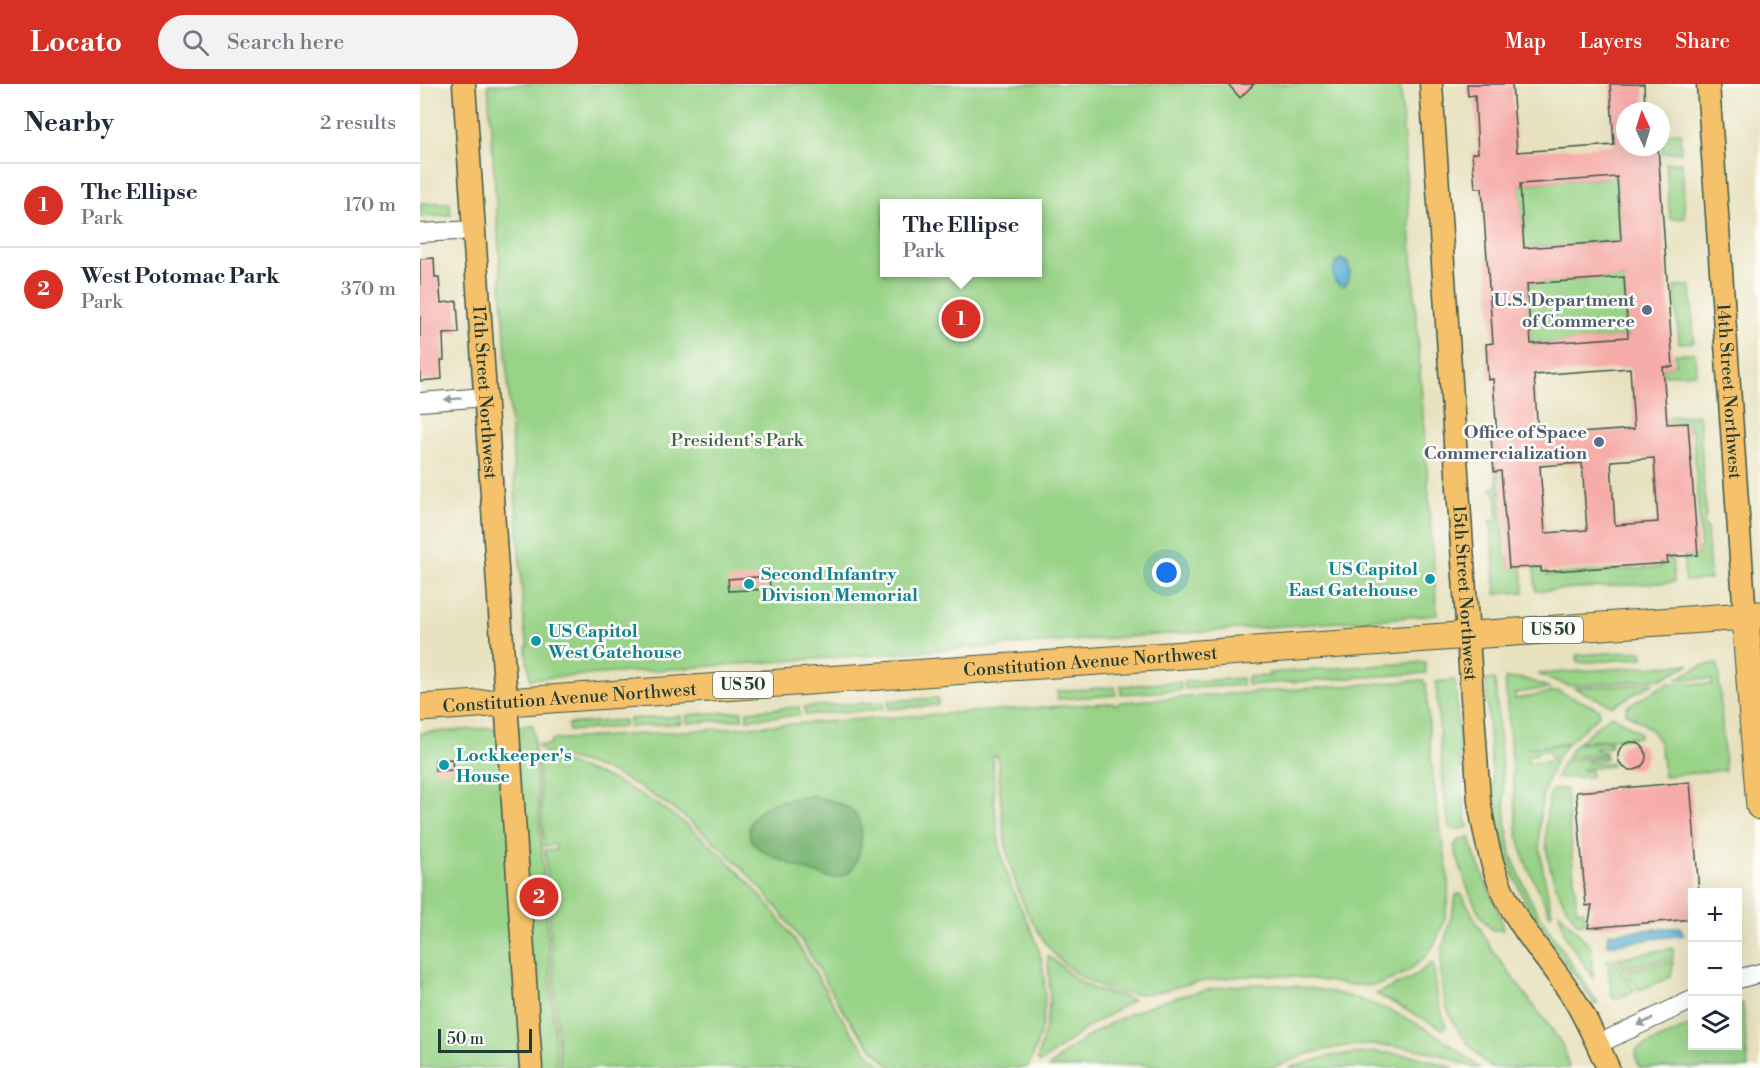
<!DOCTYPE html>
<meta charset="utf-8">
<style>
:root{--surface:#fff;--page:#f2f2f3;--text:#1f2937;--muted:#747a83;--line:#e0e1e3;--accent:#d93025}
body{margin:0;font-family:"Libre Bodoni",serif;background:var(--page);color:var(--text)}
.controls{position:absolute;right:18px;bottom:18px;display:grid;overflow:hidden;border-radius:0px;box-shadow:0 6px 24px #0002}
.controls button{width:54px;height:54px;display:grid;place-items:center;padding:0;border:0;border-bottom:2px solid var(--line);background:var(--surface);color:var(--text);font:30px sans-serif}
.compass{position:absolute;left:1196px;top:18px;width:54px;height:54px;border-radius:50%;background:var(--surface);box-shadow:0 6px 24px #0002;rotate:356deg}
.scale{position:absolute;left:18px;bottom:15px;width:94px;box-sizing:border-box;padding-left:6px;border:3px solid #1f3d34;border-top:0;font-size:16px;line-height:21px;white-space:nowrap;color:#1f3d34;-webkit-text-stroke:4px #fdfcf7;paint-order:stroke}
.you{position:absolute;left:747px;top:489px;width:21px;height:21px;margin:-15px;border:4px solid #fff;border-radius:50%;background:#1a73e8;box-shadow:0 0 0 9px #1a73e833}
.badge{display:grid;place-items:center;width:39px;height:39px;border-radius:50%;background:var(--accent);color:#fff;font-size:20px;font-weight:700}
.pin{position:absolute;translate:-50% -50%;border:3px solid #fff;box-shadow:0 2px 6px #0006}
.popup{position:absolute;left:460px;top:115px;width:162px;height:78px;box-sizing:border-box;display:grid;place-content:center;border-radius:0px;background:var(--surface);filter:drop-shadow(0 2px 4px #0005);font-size:20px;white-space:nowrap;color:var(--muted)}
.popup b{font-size:22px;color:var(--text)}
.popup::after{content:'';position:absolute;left:50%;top:100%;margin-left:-12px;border:12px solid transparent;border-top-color:var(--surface)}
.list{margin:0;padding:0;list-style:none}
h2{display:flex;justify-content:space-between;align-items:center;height:78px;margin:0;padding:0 24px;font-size:26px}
h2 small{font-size:20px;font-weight:400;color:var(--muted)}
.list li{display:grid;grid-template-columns:39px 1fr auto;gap:18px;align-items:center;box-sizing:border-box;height:84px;padding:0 24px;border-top:2px solid var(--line)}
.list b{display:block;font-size:22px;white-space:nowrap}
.list p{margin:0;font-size:20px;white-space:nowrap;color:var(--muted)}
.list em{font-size:20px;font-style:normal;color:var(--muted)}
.icon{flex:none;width:33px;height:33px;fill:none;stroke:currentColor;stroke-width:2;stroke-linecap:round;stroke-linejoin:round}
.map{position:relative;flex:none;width:1340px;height:984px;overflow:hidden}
header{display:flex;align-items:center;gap:36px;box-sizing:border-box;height:84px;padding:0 30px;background:var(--accent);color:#fff}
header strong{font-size:28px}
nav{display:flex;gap:33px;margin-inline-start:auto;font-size:21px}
.search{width:420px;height:54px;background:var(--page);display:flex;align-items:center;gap:15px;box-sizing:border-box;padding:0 21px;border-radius:33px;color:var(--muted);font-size:22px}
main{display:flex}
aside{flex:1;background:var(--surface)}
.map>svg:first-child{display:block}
.green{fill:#98d387;stroke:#5c885e;stroke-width:1.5;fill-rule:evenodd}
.forest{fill:#7ab574;stroke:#4c7954;stroke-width:1.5}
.water{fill:#53add1;stroke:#397582;stroke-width:1.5}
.building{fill:#f6aca8;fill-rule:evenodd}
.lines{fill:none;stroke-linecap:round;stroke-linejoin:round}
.minor-casing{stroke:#3d5649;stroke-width:20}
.major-casing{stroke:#3d5649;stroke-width:25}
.highway-casing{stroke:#3d5649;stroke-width:29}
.minor{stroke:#fff;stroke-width:18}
.major{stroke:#f5c16b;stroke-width:22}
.highway{stroke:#f5c16b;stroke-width:27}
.oneway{fill:#8f9e9a}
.service-dot{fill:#5c6f8a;stroke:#fdfcf7;stroke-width:2}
.culture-dot{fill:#0f9aa8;stroke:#fdfcf7;stroke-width:2}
.labels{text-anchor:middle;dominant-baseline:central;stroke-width:5;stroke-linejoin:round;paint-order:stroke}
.shield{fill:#fdfcf7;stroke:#62766e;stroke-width:1.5}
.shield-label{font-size:16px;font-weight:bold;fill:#1f3d34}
.service-label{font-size:18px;font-weight:bold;fill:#4e5e75;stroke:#fdfcf7;text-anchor:end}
.street-label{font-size:18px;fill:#1f3d34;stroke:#fdfcf7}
.park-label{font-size:18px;fill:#3d6249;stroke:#fdfcf7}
.culture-label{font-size:18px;font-weight:bold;fill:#0d838f;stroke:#fdfcf7;text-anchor:start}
</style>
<header>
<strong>Locato</strong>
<div class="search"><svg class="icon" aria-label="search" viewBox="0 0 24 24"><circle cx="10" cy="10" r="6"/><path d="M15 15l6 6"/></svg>Search here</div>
<nav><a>Map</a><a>Layers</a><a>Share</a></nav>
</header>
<main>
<aside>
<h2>Nearby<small>2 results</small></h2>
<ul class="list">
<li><span class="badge">1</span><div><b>The Ellipse</b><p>Park</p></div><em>170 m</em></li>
<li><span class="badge">2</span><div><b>West Potomac Park</b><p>Park</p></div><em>370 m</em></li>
</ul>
</aside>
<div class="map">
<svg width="1340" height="984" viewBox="0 0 1340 984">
<rect width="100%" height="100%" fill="#fdfcf7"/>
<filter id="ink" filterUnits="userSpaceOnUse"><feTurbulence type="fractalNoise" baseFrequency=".0167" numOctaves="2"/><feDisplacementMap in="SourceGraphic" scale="12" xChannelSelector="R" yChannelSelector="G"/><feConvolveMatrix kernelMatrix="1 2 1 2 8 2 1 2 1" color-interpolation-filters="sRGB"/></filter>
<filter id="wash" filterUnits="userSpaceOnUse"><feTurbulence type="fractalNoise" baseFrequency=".008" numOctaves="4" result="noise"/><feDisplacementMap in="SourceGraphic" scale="24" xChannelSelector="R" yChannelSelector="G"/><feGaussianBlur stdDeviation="1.35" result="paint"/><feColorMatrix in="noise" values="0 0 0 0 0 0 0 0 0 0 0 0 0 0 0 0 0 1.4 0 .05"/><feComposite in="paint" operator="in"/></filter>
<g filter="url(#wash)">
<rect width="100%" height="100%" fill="#e7e1be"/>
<g class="green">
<path d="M68,0H980L1017,531L110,595C109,583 106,574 106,563L108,562L107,554L105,553ZM464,119H618V188H464Z"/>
<polygon points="1260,48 1261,68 1242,69 1241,49"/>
<polygon points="1262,78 1265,134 1250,135 1246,79"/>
<polygon points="1197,93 1201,157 1104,164 1100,100"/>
<polygon points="0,119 30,119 31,131 0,133"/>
<polygon points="1204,193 1208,253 1111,260 1107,200"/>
<polygon points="1271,202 1274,258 1259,259 1255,203"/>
<polygon points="1275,269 1276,289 1244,291 1243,283 1252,283 1252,280 1256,280 1255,270"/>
<polygon points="1279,331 1286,434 1284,435 1285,444 1287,444 1290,495 1265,497 1264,472 1278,471 1277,465 1281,464 1273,347 1269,346 1268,339 1247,340 1246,333"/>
<polygon points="1076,388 1079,388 1085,474 1088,474 1089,484 1102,483 1104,508 1076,510 1071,437 1078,436 1076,410 1074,410 1071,404 1077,403"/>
<polygon points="1247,473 1252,473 1254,498 1116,507 1114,483 1121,482 1126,487 1127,491 1240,483 1240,479 1247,479"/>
<polygon points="1222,567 1223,574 1158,579 1157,571"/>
<polygon points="1005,578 1006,589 827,601 827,593 849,592 849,589"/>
<polygon points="1270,580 1241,595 1149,602 1118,590"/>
<path d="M1298,580L1305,686L1244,692C1240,653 1241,649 1206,629V623L1248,599L1292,600V595H1256L1283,581Z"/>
<polygon points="822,594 822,601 765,605 764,598"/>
<path d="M1102,594L1130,604L1095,609V615L1138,607L1179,625V631L1148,659L1107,664L1146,661L1137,674L1131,675L1129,667L1116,668V671L1107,672L1108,679L1136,677C1109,727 1120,777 1132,829L1130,830L1106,780L1098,753L1085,595Z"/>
<path d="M1075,595L1086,738L1091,770L1107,809L1118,830L1178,919L1175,921C1153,887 1125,855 1106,819C1069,747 1071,675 1066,596Z"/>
<path d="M1004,596V600H1006C1009,639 1010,678 1016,717C1022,768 1041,809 1015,859C1003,880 977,897 953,901C935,903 917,899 899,896C880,893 860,891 840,891C818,892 795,895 773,899C754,903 735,911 715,910C696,909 676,903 660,892C642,881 628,864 617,846C584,790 581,735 578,672H573C573,705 575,744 583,777C589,803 602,825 613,850C631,892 628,943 607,984H472C452,965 434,945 420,921C407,901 396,879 383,859C338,792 274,731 203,694C180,682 151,675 125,669L121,666L118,661H130L131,656L688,619H694L695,621L701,618Z"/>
<polygon points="1035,596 1043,714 1048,743 1034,746 1029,742 1023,699 1016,598"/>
<polygon points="760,598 761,606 701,610 701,602"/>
<polygon points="1234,599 1193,622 1154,604"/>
<polygon points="695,603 696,611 638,615 637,607"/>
<polygon points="518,614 518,621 468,625 468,617"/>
<polygon points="463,618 463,625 385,631 384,623"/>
<polygon points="379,623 380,631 327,635 327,627"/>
<polygon points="322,627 322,635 267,639 267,631"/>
<polygon points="1192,631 1219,648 1219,653 1159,658 1178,641"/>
<polygon points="261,632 262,639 209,643 209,635"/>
<polygon points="204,636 204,643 149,647 148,640"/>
<polygon points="113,641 137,984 0,984 0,649"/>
<polygon points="1190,657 1191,663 1173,665 1186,668 1186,670 1146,673 1156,660"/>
<polygon points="1186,672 1186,675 1168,677 1168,679 1191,679 1192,682 1162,685 1162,687 1171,686 1171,693 1135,694 1145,676"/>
<path d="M120,675C133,675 147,680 160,684C247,711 325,783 376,858C405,900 424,950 464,984H140L125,766H136V761L124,762L118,677Z"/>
<path d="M1146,705L1157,827L1164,826L1165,839L1158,840C1128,800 1119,754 1131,706Z"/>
<path d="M1050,753L1054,770L1080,832L1083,846H1073C1054,831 1041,786 1034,762L1040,755Z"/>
<path d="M1039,810L1042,811L1072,866L1138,954L1145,967L1149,984H1071C1037,952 1015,919 1022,870C1025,850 1033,831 1036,811Z"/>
<polygon points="1139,828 1171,863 1173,893 1145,852"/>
<polygon points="1253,864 1253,874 1204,884 1198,874"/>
<path d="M628,872C641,880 652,895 669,903C683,910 702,910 713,916L671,941L620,979L617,976L625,945L630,916Z"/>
<polygon points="1194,875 1215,907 1195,915 1192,912 1187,876"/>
<polygon points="1253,877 1251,893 1219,906 1206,887"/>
<polygon points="1012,879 1014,882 1016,912 1026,942 1023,945 956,910 990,895"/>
<path d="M839,900C921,901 998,928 1059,984H1054L1028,973L1006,967L985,963L948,961L924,962L887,970L852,984H750L715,980L678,984H628C686,930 761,904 839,900Z"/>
<polygon points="1323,919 1328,984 1220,984 1215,970 1217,965 1272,941 1272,962 1318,962 1318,921"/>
<polygon points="956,968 995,972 1034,984 868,984 911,972"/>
</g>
<path class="forest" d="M393,712C421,719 446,724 441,759C440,768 437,777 432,785C427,792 417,795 408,793C394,790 346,772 336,762C330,756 328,749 330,741C337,717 372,714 393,712Z"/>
<g class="water">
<path d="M920,175L927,178C931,186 931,196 924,202C910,200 910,182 920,175Z"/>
<polygon points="1260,843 1264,851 1188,861 1188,849"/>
</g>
<g id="blocks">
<g class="building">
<polygon points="808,0 834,0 820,14"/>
<path d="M1047,0H1092L1097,68L1194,61L1190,0H1224L1225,27H1205V63H1238L1253,283H1243L1247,340L1268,339L1278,471L1247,473L1248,479L1121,488V483L1089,484L1081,387L1074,388L1071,353L1077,352L1073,295L1068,296L1066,260L1073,259L1062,104H1055L1052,69H1058L1055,11L1048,12ZM1197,93L1201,157L1104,164L1100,100ZM1204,193L1208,253L1111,260L1107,200ZM1210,284L1214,345L1118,352L1114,291ZM1234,374L1238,438L1195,441L1191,377ZM1162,379L1167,446L1125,449L1120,382Z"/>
<polygon points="14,174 15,193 19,193 21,219 37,217 39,249 23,250 24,276 21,276 22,295 0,297 0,175"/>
<polygon points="349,492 350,505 309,507 308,495"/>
<circle cx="1212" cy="672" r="14"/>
<polygon points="32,675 33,686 15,687 15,676"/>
<polygon points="1270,698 1279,808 1272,808 1272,835 1168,844 1172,821 1166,822 1156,708"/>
</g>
</g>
</g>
<g filter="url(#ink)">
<use href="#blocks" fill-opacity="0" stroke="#3d5649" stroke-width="1.5"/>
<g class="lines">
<defs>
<g id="minor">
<polyline points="0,149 54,146"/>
<polyline points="0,318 66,313"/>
<polyline points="1318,895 1340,889"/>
<polyline points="1178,960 1272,916"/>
</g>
<g id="major">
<path id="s1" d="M44,0L111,984"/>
<path id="s2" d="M1011,0L1059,717C1065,751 1071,784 1086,814C1103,849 1130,878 1151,910C1166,933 1177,959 1188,984"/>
<path id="s3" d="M1288,0L1325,533"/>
</g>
<g id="highway">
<polyline points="1325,533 1340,722"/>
<path id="s4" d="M0,624L1340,531"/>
</g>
</defs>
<use href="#minor" class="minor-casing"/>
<use href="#major" class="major-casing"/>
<use href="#highway" class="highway-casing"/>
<use href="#minor" class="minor"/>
<use href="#major" class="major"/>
<use href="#highway" class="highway"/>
</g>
<defs><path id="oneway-solid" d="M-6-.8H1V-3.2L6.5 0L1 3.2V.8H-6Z" transform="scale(1.5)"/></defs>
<g class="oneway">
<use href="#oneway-solid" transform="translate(33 315) rotate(176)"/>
<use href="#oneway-solid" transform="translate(1225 938) rotate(155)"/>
</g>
</g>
<g class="service-dot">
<circle cx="1227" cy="226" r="6"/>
<circle cx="1179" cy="358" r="6"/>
</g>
<g class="culture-dot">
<circle cx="1010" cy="495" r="6"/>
<circle cx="329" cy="500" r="6"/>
<circle cx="116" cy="557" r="6"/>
<circle cx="24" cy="681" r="6"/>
</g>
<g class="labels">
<g class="shield">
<rect x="1103" y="533" width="60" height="26" rx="4.5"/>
<rect x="293" y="588" width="60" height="26" rx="4.5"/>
</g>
<g class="shield-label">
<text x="1133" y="546">US 50</text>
<text x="323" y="601">US 50</text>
</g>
<g class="service-label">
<text x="1215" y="216">U.S. Department<tspan x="1215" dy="21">of Commerce</tspan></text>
<text x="1167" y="348">Office of Space<tspan x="1167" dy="21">Commercialization</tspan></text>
</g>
<g class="street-label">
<text stroke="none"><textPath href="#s3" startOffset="308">14th Street Northwest</textPath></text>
<text stroke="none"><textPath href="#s1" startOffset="309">17th Street Northwest</textPath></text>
<text stroke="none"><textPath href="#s2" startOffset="510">15th Street Northwest</textPath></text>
<text stroke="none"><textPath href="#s4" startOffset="672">Constitution Avenue Northwest</textPath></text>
<text stroke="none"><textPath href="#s4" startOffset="150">Constitution Avenue Northwest</textPath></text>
</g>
<g class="park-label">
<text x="317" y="356">President's Park</text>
</g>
<g class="culture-label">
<text x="998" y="485" text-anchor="end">US Capitol<tspan x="998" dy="21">East Gatehouse</tspan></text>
<text x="341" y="490">Second Infantry<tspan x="341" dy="21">Division Memorial</tspan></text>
<text x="128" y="547">US Capitol<tspan x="128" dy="21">West Gatehouse</tspan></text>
<text x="36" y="671">Lockkeeper's<tspan x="36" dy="21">House</tspan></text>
</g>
</g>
</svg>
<div class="controls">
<button>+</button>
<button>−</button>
<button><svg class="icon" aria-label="layers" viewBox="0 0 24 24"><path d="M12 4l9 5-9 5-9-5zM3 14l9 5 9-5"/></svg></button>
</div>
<svg class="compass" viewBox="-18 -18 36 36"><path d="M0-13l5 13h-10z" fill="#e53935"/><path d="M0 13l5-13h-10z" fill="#747a83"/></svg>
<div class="scale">50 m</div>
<div class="you"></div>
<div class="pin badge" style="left:541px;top:235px">1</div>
<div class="popup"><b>The Ellipse</b>Park</div>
<div class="pin badge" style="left:119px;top:813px">2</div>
</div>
</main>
